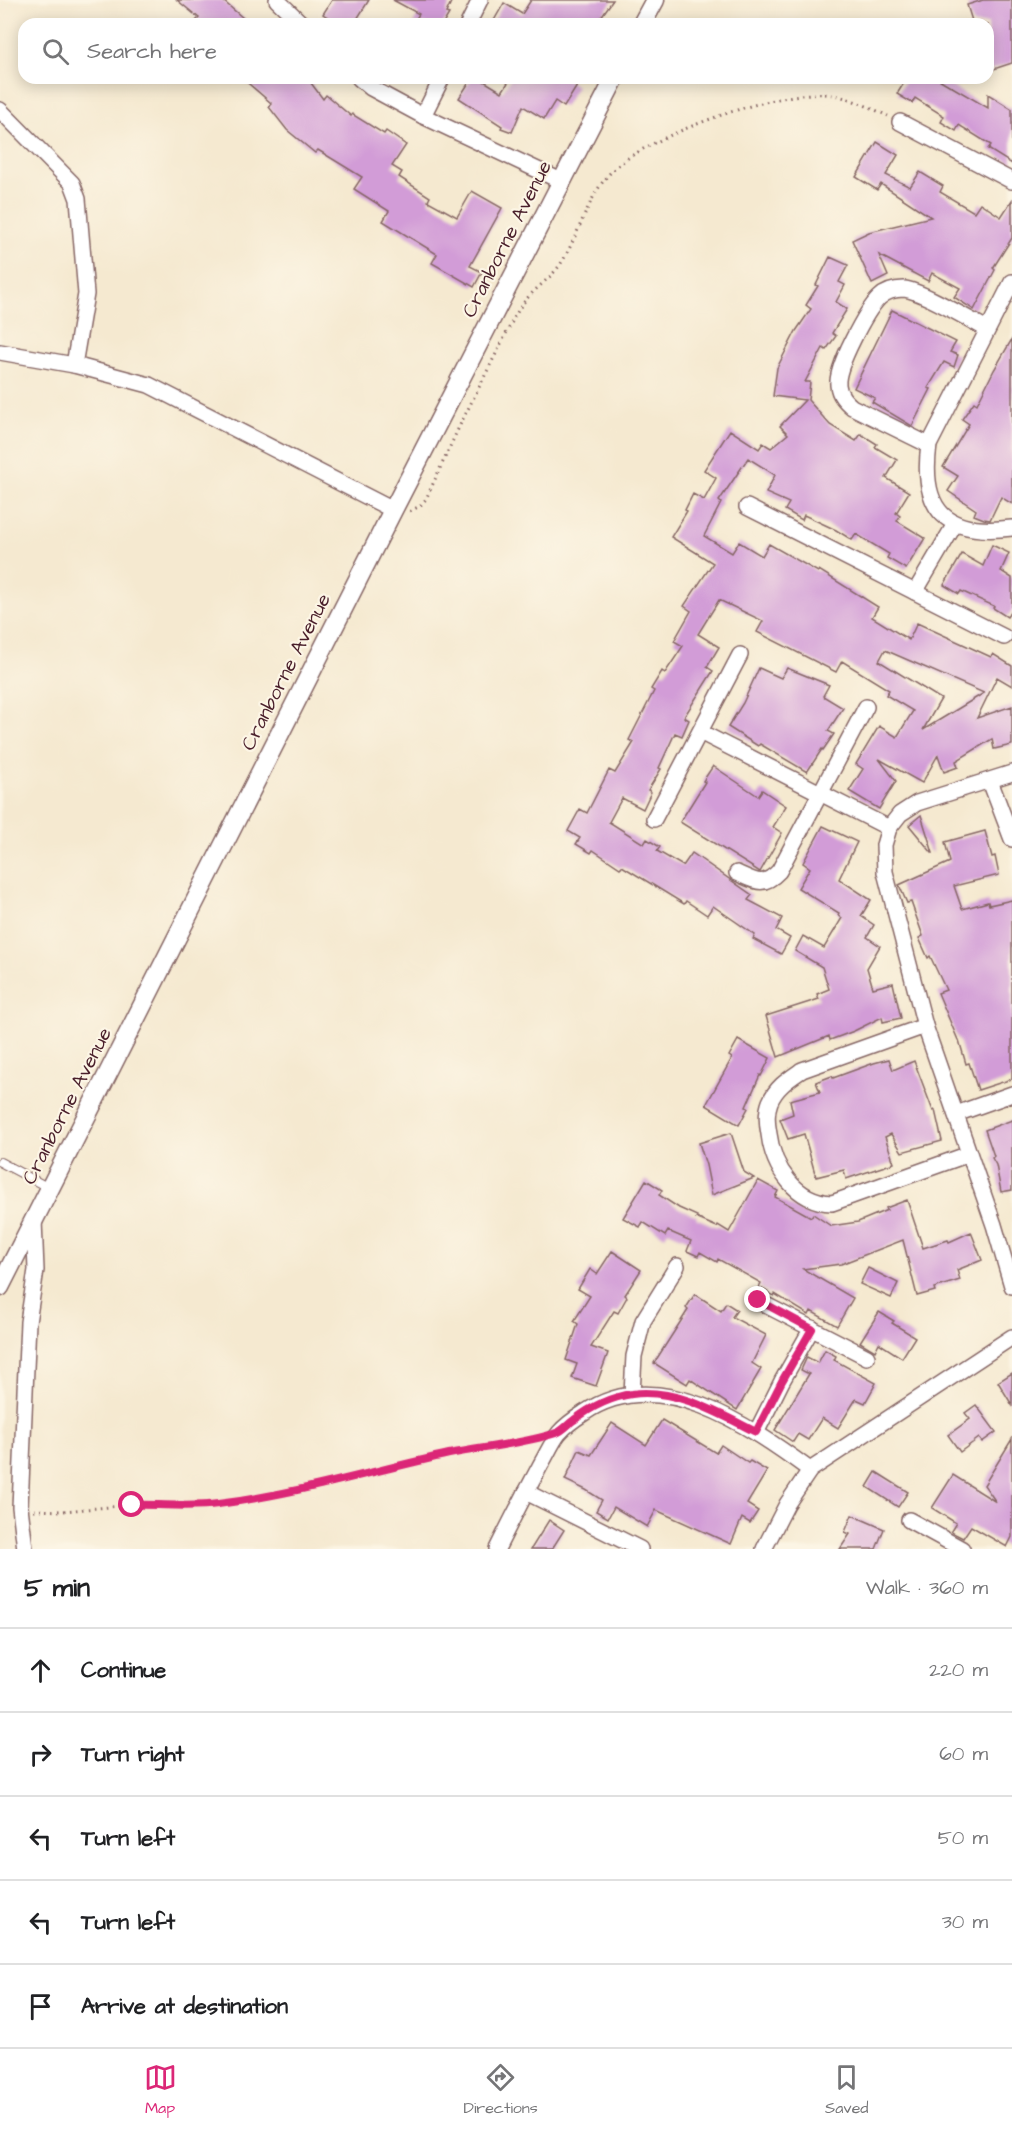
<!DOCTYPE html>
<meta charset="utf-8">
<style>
:root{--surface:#fff;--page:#f6f6f6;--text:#202124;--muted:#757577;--line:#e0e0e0;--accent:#db2777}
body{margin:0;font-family:"Architects Daughter",sans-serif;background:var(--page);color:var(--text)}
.stop{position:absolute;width:18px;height:18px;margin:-14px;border:4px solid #db2777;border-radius:50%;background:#fff}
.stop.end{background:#db2777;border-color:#fff;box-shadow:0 2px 6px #0008}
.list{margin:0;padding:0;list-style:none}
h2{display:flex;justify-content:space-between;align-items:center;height:78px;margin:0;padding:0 24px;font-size:26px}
h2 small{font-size:20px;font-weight:400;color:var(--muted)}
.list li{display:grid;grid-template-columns:39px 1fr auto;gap:18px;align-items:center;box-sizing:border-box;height:84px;padding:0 24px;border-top:2px solid var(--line)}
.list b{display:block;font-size:22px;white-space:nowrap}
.list em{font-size:20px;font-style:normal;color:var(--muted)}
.icon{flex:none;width:33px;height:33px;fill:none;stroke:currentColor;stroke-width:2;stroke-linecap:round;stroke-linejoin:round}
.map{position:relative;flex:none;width:1012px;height:1549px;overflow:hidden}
.search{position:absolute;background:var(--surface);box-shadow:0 3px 15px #0003;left:18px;right:18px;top:18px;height:66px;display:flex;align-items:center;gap:15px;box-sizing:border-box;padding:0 21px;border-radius:18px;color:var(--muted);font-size:22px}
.sheet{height:498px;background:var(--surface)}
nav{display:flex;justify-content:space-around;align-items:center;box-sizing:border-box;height:84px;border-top:2px solid var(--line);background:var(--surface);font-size:16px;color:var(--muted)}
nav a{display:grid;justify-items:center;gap:3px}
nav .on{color:var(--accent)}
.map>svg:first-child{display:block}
.building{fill:#d29cd7;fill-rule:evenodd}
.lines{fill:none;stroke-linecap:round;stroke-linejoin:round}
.service-casing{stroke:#866665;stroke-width:10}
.minor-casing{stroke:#866665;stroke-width:18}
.tertiary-casing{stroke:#866665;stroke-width:21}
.path{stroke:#866665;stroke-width:3;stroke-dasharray:1.5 4.5;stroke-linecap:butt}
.service{stroke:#fff;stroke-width:8}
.minor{stroke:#fff;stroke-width:15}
.tertiary{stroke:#fff;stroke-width:18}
.route{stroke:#db2777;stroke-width:8}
.labels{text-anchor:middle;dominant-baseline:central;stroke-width:4.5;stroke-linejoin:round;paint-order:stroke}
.street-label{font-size:20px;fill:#4a1f2b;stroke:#fcf5e5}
</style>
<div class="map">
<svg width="1012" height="1549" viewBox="0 0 1012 1549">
<rect width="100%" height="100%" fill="#fcf5e5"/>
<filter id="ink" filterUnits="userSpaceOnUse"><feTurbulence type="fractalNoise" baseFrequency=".0167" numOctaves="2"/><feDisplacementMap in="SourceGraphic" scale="12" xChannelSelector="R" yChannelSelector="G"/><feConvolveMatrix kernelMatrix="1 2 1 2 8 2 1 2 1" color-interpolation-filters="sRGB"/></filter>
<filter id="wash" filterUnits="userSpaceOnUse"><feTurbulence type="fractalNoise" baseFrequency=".008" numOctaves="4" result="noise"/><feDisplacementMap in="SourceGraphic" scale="24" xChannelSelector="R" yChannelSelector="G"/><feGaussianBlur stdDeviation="1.35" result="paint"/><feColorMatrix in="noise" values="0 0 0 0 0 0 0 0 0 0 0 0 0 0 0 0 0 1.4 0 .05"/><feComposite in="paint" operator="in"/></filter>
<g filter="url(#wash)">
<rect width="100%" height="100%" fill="#f5e9d0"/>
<g id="blocks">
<g class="building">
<polygon points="177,0 222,0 250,24 193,24 199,18"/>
<polygon points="332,0 369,0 354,24 338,24 323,14"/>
<polygon points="393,0 452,0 446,13 449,14 443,24 413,24 419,14"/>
<polygon points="531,0 613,0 596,24 492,24 504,3 522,14"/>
<polygon points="983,0 1012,0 1012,63 988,71 988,24 973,24 967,5"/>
<polygon points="242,78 304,78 311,83 323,99 326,95 351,116 352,114 384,134 386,131 406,145 392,166 402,172 399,177 430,197 428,201 457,217 472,191 502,208 470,266 482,272 474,287 432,263 437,254 383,221 389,211 354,189 362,177 318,150 315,153 287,130 269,107 271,103"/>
<polygon points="472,78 479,78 502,92 511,78 564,78 577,86 564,107 555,101 544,119 523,106 512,132 501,128 502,126 459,98"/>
<polygon points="907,78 937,78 988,108 988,94 1012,109 1012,164 988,149 991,145 959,125 956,131 941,122 944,116 915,98 912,103 897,94"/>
<polygon points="877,142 898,155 886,175 910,187 920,172 943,186 940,192 974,212 980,203 1001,217 1012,200 1012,238 993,268 995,270 974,310 954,297 960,288 932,273 928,281 879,255 888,276 872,284 852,240 869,232 931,217 881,184 877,190 856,177"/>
<path d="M830,257L848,265L839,282L845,285L836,302L847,309L832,333L836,336L826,350L823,348L805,382H810L808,400L830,425L856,441L861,434L877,444L875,447L897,460L886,478L909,492L896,513L900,516L897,521L925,538L906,569L887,558L889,554L856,534L852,540L836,530L804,515L802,520L785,510L789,503L766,493L775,475L748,458L719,501L721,503L704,536L732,553L739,542L762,556L769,544L818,572L819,570L878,607L872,617L909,640L917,623L991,657L993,654L1012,666V686L997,677L977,718L1012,706V745L994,749L992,739L956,761L958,767L944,772L938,755L922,783L879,759L896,781L879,809L849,791L863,769L856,764L879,726L897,737L913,711L886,695L889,690L842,661L836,672L757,632L763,621L719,600L698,634L719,647L707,667L713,671L684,717L689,720L682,736L675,733L659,768L661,769L648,790L651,792L643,809L622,798L609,822L644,844L647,839L660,847L657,851L683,866L692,853L752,895L748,900L782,918L776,930L790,938L781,954L753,939L755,935L713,906L707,915L686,901L684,904L622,866L620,868L593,850L591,853L576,844L580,838L568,831L580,809L587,813L609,770L615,773L634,742L629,740L654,691L651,689L662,671L665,673L683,646L674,641L691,611L684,606L713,563L671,537L687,511L685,510L693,494L704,500L716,478L704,470L730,430L759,449L763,443L771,448L788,434L780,426L805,400L773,396L777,368L796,331L811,309L806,305L818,286L816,285ZM885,650L984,693L923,730L941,699L879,661Z"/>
<polygon points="892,310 956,342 950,352 958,355 954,367 944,362 928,388 931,389 912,426 872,402 875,398 854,388"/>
<polygon points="1012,339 1012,504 1001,497 990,520 984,519 974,515 976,510 948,491 958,476 943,467 969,424 962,419 974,402 977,404 994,370"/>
<polygon points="992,545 1009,553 1001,571 1012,578 1012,610 1007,617 993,608 994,606 961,591 959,594 944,585 962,554 983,566"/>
<polygon points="759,668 781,678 787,668 829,685 823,696 843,708 828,731 834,734 823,750 822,749 807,772 760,744 758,746 728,727 743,703"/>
<polygon points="713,766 758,796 762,790 786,806 773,827 782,833 760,872 680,822 705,782 703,781"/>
<polygon points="921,815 933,853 932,853 909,825"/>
<polygon points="823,826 857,842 839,879 871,900 861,916 874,925 867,937 880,946 867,968 873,988 893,983 901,1018 883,1022 882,1017 854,1031 830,1040 829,1036 778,1057 766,1016 819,999 817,994 829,989 822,967 795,951 803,936 824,948 842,918 838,915 839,913 798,888 810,868 803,863"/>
<polygon points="985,831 992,857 995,856 999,875 954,886 962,909 988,902 989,905 1012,900 1012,1079 978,1090 969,1063 966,1064 959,1040 958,1040 938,993 946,990 930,956 928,958 919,938 923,936 911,902 907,903 899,885 950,862 945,842"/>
<polygon points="738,1040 770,1058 761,1076 760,1075 746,1107 748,1108 739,1125 706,1105 732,1058 729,1056"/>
<polygon points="889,1059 893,1070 914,1061 933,1111 935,1110 942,1141 902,1152 891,1134 885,1137 894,1163 846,1179 844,1170 816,1177 804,1134 788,1139 780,1119 793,1114 790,1100 820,1092 816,1082 832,1076 833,1078 874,1063"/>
<polygon points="1012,1120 1012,1190 1001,1192 996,1165 992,1158 994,1156 985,1130"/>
<polygon points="731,1133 744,1172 754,1178 712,1195 706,1165 699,1143"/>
<polygon points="646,1180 662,1190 659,1195 679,1208 697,1216 696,1218 717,1227 718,1225 729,1232 758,1180 778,1191 775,1197 811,1217 813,1214 831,1226 858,1222 887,1210 886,1208 907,1200 923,1248 948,1240 949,1242 971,1232 982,1260 957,1270 960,1280 934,1288 935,1291 917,1296 903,1240 841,1264 803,1269 853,1298 837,1326 811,1311 809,1315 775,1294 774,1296 759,1287 761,1283 718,1259 717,1262 700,1252 698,1256 687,1251 691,1241 668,1231 665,1236 643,1222 640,1227 623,1218"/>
<polygon points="612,1251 641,1270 625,1295 627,1297 618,1313 614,1311 591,1347 608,1353 596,1386 572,1378 577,1364 566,1360 578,1324 574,1321 590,1296 578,1289 590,1269 597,1274"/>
<polygon points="868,1268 898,1283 891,1298 860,1284"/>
<polygon points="695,1294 721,1311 726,1303 737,1310 732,1317 766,1335 752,1363 761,1369 737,1410 690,1379 687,1384 654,1363 688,1310 686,1308"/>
<polygon points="879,1312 894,1321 892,1323 915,1337 902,1358 879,1343 875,1351 860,1342"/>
<polygon points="825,1350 836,1356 834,1360 876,1383 865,1403 856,1399 838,1428 822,1418 808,1440 798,1434 793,1442 775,1430 809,1374 801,1370 807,1357 818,1363"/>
<polygon points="1012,1373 1012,1405 998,1382"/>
<polygon points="976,1405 996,1432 982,1442 979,1438 960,1452 948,1435 970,1419 965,1413"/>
<polygon points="662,1420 716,1453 721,1445 748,1463 750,1461 767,1471 747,1504 758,1511 750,1523 742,1518 731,1544 656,1510 647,1527 614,1507 608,1518 596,1511 602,1500 586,1490 565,1480 579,1450 591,1455 612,1423 646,1445"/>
<polygon points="1012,1439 1012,1537 1007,1547 971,1526 963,1538 953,1533 951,1531 956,1523 932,1508 953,1475 996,1502 984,1485"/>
<polygon points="876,1472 908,1492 898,1507 867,1487"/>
<polygon points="852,1515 884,1529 876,1549 840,1549 850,1534 845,1532"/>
<polygon points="549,1520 564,1530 552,1549 531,1549"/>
</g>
</g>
</g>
<g filter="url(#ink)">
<use href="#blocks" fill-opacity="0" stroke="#866665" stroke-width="1.5"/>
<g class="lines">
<defs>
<polyline id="service" points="0,1162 49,1188"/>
<g id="minor">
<polyline points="277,0 302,24"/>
<polyline points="468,24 480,0"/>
<polyline points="359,78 371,88 423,116 561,181"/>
<polyline points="0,110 72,183 78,199 86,294 74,365"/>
<polyline points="423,116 442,78"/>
<polyline points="900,122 1012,181"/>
<path d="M1012,282L929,445C920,512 947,536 1012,528"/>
<polyline points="0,352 74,365 149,385 393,510"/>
<path d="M929,445L852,407C845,401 839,395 838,385C836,367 866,311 879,298C885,292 895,289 904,289C920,290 970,320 987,329"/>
<polyline points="747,507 915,592"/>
<polyline points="955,524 915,592 1004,637"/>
<polyline points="700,732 889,828"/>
<polyline points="1012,773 917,803 900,814 889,828 884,845 885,872 925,1026 994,1225 1012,1286"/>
<polyline points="990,781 1012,839"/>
<polyline points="654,819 740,655"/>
<path d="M737,873C755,881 763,888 779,871L866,707"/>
<path d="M925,1026L802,1070C789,1079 776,1087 770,1102C766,1112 767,1124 769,1134C773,1168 796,1202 832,1203L969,1154"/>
<polyline points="956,1114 1012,1094"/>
<polyline points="758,1301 867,1357"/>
<polyline points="632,1394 634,1356 643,1321 677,1266"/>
<polyline points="756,1433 782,1381 812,1328"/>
<polyline points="526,1492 640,1549"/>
<polyline points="909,1520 962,1549"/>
<polyline points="25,1549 20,1507 28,1322 36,1270 34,1220"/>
<path d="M497,1549C511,1521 526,1492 541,1464C547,1454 552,1442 559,1433C566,1425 576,1418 584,1413C658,1362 750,1426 810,1470"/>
<polyline points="764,1549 787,1504 810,1470 1012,1337"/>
</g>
<g id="tertiary">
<polyline points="642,24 655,0"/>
<polyline points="0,1287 393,510 615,78"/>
</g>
</defs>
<use href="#service" class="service-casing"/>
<use href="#minor" class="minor-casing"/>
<use href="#tertiary" class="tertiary-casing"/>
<g class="path">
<path d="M410,511L420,506L426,499L459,427L515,316C518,311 521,305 525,301C535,288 550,279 560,265C579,236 588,194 613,170C646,137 776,90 824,94C845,95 869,107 888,116"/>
<polyline points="34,1510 63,1511 132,1505 161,1504 191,1506 218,1504 304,1490 450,1454 539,1437"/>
</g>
<use href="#service" class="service"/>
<use href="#minor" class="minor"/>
<use href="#tertiary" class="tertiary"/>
</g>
</g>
<g class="lines" filter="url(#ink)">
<path class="route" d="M132,1505C161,1504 189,1508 218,1504C297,1494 372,1471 449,1454C485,1447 522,1444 556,1433C563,1431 568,1424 574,1420C591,1407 610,1397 632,1394C676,1388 718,1413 756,1432L782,1381L812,1329L758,1300"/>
</g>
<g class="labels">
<g class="street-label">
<text transform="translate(507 239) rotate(-63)">Cranborne Avenue</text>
<text transform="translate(286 672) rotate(-63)">Cranborne Avenue</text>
<text transform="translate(67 1106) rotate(-63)">Cranborne Avenue</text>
</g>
</g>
</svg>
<div class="stop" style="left:132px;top:1505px"></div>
<div class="stop end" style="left:758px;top:1300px"></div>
<div class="search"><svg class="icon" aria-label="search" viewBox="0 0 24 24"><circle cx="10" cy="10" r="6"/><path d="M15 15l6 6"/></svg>Search here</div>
</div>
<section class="sheet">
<h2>5 min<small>Walk · 360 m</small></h2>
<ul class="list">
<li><svg class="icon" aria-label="ahead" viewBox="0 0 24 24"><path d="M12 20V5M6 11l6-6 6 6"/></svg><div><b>Continue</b></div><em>220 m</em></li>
<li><svg class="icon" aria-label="right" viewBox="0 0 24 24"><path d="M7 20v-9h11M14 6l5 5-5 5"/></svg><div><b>Turn right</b></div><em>60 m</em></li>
<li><svg class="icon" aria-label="left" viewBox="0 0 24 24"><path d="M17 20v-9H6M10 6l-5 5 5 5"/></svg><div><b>Turn left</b></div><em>50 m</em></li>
<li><svg class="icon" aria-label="left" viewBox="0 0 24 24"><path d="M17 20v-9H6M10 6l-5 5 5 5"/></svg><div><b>Turn left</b></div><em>30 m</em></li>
<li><svg class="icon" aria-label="arrive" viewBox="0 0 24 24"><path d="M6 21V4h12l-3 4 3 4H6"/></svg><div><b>Arrive at destination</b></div></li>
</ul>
</section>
<nav>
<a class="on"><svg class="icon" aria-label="map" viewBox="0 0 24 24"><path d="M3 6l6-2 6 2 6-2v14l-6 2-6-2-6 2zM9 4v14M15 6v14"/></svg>Map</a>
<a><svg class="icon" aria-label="directions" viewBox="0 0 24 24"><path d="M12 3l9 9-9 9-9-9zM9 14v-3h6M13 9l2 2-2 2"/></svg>Directions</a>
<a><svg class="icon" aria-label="saved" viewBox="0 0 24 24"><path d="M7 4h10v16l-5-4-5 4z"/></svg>Saved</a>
</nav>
